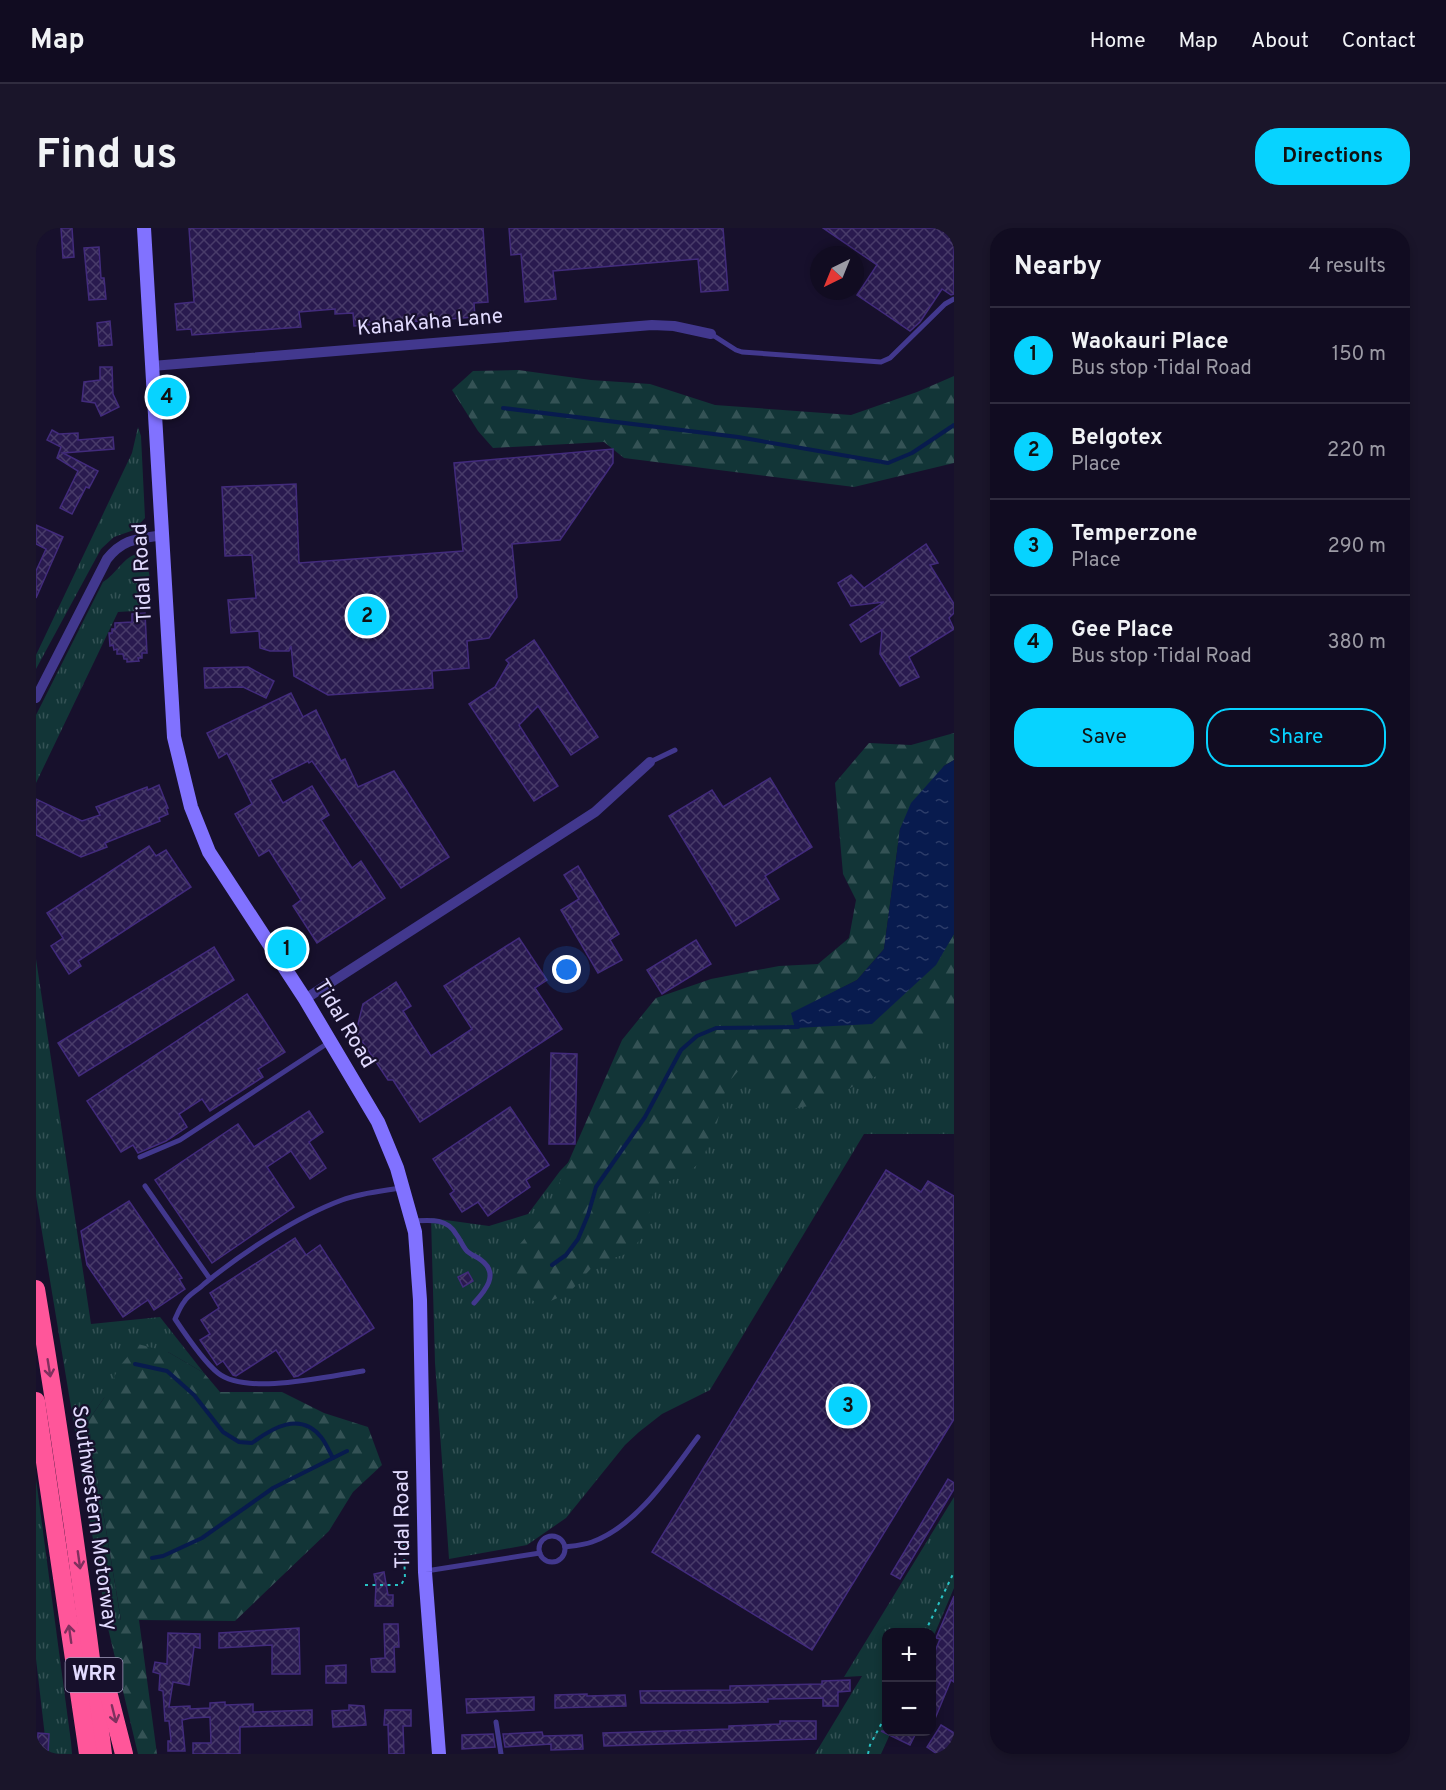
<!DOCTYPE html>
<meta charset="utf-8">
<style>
:root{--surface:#110c21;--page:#1a152a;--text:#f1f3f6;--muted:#9c9ba5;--line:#302c3f;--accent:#07d3ff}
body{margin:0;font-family:Overpass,sans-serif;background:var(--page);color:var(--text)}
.controls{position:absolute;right:18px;bottom:18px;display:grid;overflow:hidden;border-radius:12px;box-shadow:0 3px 9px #0003}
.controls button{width:54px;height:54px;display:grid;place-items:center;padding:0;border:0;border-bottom:2px solid var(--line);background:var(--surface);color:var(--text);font:30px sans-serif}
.compass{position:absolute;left:774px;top:18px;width:54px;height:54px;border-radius:50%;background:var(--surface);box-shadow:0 3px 9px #0003;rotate:223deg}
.you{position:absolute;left:531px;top:742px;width:21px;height:21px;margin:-15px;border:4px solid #fff;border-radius:50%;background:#1a73e8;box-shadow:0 0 0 9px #1a73e833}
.badge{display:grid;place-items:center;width:39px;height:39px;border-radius:50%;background:var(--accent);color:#111;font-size:20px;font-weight:700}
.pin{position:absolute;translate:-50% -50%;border:3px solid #fff;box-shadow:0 2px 6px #0006}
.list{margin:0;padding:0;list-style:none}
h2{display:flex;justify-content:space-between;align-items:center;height:78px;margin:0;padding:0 24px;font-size:26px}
h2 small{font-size:20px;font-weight:400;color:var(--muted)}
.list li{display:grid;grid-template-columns:39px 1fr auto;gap:18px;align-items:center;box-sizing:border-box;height:96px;padding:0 24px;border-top:2px solid var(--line)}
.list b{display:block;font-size:22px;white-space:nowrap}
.list p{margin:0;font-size:20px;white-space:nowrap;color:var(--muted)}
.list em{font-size:20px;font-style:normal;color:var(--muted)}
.actions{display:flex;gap:12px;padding:18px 24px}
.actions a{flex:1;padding:14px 0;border:2px solid var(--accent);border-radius:24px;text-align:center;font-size:21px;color:var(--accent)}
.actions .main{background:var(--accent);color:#111}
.map{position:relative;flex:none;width:918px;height:1526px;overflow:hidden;border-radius:24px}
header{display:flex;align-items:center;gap:36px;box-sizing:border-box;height:84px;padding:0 30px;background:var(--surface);border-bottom:2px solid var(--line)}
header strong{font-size:28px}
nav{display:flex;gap:33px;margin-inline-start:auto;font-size:21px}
.intro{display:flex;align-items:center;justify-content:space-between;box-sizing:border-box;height:144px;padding:0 36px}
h1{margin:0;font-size:42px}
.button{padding:15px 27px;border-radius:24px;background:var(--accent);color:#111;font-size:21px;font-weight:700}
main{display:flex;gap:36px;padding:0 36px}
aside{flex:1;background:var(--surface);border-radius:24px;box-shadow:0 3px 9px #0003}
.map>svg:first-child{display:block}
.grass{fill:url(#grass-tufts)}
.forest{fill:url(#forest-firs)}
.water{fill:url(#water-ripples)}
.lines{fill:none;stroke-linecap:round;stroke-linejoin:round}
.stream{stroke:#081b4e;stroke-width:4}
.building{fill:url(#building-cross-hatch);stroke:#422b7c;stroke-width:1.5}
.path{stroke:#29c2c5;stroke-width:2;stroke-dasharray:3 4.5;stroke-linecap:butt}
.service{stroke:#42388e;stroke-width:5}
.minor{stroke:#42388e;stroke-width:10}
.secondary{stroke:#8172ff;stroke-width:14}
.motorway{stroke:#ff569a;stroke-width:18}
.oneway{stroke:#7f305e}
.labels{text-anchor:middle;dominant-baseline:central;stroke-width:4.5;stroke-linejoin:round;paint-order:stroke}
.shield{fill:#17102c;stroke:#a59ec0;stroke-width:1.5}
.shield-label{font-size:20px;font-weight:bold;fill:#e2dbff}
.street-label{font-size:21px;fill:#e2dbff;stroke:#17102c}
</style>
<header>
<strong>Map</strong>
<nav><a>Home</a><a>Map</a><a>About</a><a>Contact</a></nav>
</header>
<div class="intro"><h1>Find us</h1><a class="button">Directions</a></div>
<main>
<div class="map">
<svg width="918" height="1526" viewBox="0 0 918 1526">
<defs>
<pattern id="grass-tufts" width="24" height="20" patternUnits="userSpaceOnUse" patternTransform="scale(1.5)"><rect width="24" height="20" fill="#123537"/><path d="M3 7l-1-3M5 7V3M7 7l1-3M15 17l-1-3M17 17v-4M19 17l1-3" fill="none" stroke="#345255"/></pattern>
<pattern id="forest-firs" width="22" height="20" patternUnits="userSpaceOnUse" patternTransform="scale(1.5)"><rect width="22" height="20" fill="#123537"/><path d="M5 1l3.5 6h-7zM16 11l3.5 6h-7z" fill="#345255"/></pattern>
<pattern id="water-ripples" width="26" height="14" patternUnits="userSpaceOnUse" patternTransform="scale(1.5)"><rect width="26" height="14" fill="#081b4e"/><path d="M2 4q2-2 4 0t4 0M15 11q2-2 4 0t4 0" fill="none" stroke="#2c3c69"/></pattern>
<pattern id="building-cross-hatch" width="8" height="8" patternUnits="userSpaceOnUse" patternTransform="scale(1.5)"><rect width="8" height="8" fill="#291a4f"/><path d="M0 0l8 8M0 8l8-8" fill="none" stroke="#483b69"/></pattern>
</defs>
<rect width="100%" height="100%" fill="#17102c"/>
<g class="grass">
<polygon points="102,199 105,208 109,290 98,302 78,309 65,321 0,441 0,427 96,225"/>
<path d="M100,326C118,332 114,366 115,382L82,384L0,555V487L67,354C80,346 86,331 100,326Z"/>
<polygon points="918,707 918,906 828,906 674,1162 626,1186 603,1204 589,1217 530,1290 491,1317 413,1331 399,1135 395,990 453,998 492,986 524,943 551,915"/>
<polygon points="0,731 55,1096 124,1089 168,1145 132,1124 68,1170 52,1193 85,1393 71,1396 0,968"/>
<polygon points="0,1251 35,1514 36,1526 11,1526 0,1431"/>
<polygon points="918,1269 918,1360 896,1412 896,1404 850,1404 850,1504 855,1504 845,1526 779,1526 826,1448 808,1449"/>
</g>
<g class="forest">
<polygon points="482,142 555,152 614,156 679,177 815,187 881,164 918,148 918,235 818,259 588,230 568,214 457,220 442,203 416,162 437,143"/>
<polygon points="918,505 918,532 908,538 864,601 848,721 821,752 755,786 900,737 918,706 918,794 857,843 826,853 789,875 750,882 730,860 704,841 691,856 680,899 665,934 647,948 628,955 616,968 610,1004 593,1025 559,1036 533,1065 503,1078 479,1056 484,1016 510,985 586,812 620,770 675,751 743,738 782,736 813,710 820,672 807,646 799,555 833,515 875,517"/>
<polygon points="102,1116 132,1124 168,1145 184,1164 246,1164 288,1185 332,1199 346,1237 317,1264 293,1303 199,1393 103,1392 121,1526 102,1526 71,1396 85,1392 52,1193 68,1170 83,1139"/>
</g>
<polygon class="water" points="918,532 918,706 900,737 836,796 759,800 755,785 821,752 848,721 864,601 875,575 908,538"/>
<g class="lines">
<g class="stream">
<polyline points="467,180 702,209 852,235 876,225 918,197"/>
<polyline points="516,1037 530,1027 542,1011 552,987 560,959 609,889 645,822 661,808 680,800 762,799"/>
<path d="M99,1136L131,1143L158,1167L187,1204L203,1214L216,1215C236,1200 264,1183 285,1209C290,1215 293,1223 297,1230"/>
<polyline points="116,1330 127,1328 166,1310 237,1260 311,1223"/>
</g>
</g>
<g class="building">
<polygon points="25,0 36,0 38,29 27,30"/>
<polygon points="153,0 447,0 452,74 438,75 439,89 318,98 317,85 299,86 299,81 263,84 265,99 156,107 155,101 141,102 139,76 158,74"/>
<polygon points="473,0 687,0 692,62 665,64 662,31 517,43 520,71 489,74 485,26 475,27"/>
<polygon points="787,0 918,0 918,66 915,67 906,61 884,94 874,103 821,67 841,37"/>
<polygon points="63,19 65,50 68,50 70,71 53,72 48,20"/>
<polygon points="74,93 76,117 63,118 61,95"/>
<polygon points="64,139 76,139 77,166 83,179 65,188 59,175 46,173 48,154 64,152"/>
<polygon points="16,202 23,206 42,205 42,212 77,209 78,221 27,225 62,243 53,260 50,259 36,286 24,280 42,243 21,230 25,219 11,212"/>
<polygon points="577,221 577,235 524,312 476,316 481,369 453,410 431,413 433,440 396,443 397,460 292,467 258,448 255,418 253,423 234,423 224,420 223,403 195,405 192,372 220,370 216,327 189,328 186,259 260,256 263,335 427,323 418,235"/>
<polygon points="0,297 27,309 0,370 0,343 10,321 0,316"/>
<polygon points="890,316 902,335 894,337 918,376 918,385 913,390 918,401 873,429 883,449 864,458 844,426 846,402 825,414 814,397 848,374 815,378 802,355 815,347 828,360"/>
<polygon points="109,385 111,425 106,425 106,430 102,430 103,433 91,434 91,431 88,431 87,426 81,426 81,421 78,422 77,417 74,418 73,405 76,405 76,401 79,401 79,395 96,394 96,386"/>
<polygon points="498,412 562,509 535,527 502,478 483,497 522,558 498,573 433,476 459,459 473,435 470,432"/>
<polygon points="212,439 238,453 230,470 207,459 169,460 168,440"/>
<polygon points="255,465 267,489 280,482 305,533 309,531 322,559 358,543 413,629 365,660 276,533 273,535 272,533 234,552 247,575 276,558 293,587 285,592 316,640 325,633 349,670 281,715 257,678 265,672 233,622 223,628 199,586 216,576 191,525 183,530 171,505"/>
<polygon points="734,550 776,619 729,648 743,671 700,698 633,588 676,562 687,579"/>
<polygon points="123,557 132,580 130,580 132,586 123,590 124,593 69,615 71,619 45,629 0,607 0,571 46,593 64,587 60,579 111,559 112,562"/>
<polygon points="113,618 120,628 130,622 155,659 42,733 45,738 33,746 15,718 27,710 11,685"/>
<polygon points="542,638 583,706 574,712 586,732 562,745 525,682 543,671 528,647"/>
<polygon points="483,710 511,752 499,760 526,801 384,894 357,852 352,852 320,804 327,776 360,754 375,778 367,783 395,828 436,801 408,758"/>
<polygon points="660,712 675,736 626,766 611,742"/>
<polygon points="178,719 198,752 43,848 22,815"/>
<polygon points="211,766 249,824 222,841 227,849 174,883 166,871 143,886 151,899 130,913 102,925 97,917 85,924 51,873"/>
<polygon points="515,825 541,826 539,916 513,916"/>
<polygon points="474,879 513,937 490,952 494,959 452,988 442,974 426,984 414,966 418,963 397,931"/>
<polygon points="273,883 287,904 273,914 290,940 274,951 255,923 231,939 258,979 176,1035 119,952 202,896 218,919"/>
<polygon points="850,942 885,964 892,953 918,968 918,1191 776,1422 616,1324"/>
<polygon points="93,973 146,1050 143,1051 149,1061 118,1082 112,1072 87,1089 51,1037 45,1003"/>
<polygon points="259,1010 270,1027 284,1017 338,1100 262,1148 258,1149 240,1122 200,1148 197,1147 187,1133 181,1137 164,1112 174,1106 165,1092 183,1080 174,1065"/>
<polygon points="432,1044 437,1053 427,1059 422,1049"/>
<polygon points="912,1251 918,1255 918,1261 864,1351 855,1346"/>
<polygon points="348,1344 352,1367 357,1367 357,1378 339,1378 340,1356 338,1346"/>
<polygon points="918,1368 918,1454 915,1452 896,1498 896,1431 904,1411 900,1410"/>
<polygon points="348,1396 362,1396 363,1419 358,1419 359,1444 336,1444 335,1431 349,1430"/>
<polygon points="263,1400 264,1446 236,1446 236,1417 183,1420 183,1405"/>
<polygon points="132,1405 164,1406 164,1420 158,1419 153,1457 137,1454 133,1479 154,1478 154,1481 174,1480 174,1475 189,1474 189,1477 217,1476 217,1484 276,1482 276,1497 204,1499 204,1526 157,1526 157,1515 175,1515 174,1489 155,1490 146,1492 149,1523 132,1523 132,1513 135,1513 133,1493 129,1493 127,1463 123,1462 124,1446 117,1444 119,1434 131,1436"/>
<polygon points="310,1437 310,1455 290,1455 290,1438"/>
<polygon points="814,1452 814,1463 802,1464 802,1478 787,1478 787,1470 732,1471 732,1474 695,1475 605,1475 604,1463 694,1462 694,1458 786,1456 786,1453"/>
<polygon points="551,1466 551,1468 589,1467 590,1478 519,1480 519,1467"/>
<polygon points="498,1469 498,1482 431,1485 430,1471"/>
<polygon points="313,1477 328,1478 330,1497 297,1499 296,1483 313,1482"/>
<polygon points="349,1482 375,1482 375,1498 367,1498 368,1526 353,1526 352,1497 348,1497"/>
<polygon points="744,1493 780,1493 780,1511 568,1518 567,1505 693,1501 693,1498 744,1496"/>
<polygon points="905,1497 918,1505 918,1512 909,1526 901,1526 891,1519"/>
<polygon points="845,1503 881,1503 874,1517"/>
<polygon points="506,1504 507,1508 546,1507 547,1521 515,1522 515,1516 469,1519 467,1506"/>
<polygon points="2,1505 13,1506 12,1526 1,1526"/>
<polygon points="457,1506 459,1519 426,1521 426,1507"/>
</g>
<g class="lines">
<g class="path">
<polyline points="329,1357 365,1357 369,1350 367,1300"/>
<polyline points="889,1404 918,1344"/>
<polyline points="832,1526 834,1517 850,1487"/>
</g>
<g class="service">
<polyline points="675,106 700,122 706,124 845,134 854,130 909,76 918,71"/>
<polyline points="614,534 639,522"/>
<polyline points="104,929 144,912 292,815"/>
<polyline points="109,958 174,1051"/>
<path d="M378,993C394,992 411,990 420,1006C424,1011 426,1017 430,1022C434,1027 440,1028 445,1032C464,1046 449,1063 438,1075"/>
<path d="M327,1143C293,1148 210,1168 182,1145C168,1134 149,1106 139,1091C142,1085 144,1079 148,1074C152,1067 162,1062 168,1056C206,1025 260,989 306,972C324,965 345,963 364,960"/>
<circle cx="516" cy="1321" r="13"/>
<path d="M529,1319C537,1318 548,1317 556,1314C601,1298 635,1245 662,1209"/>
<polyline points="390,1343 504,1325"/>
<polyline points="460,1494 465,1526"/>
</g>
<g class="minor">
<polyline points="116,138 616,97 638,98 675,106"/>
<path d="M0,470L71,331C88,310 102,311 127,307"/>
<polyline points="269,771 559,584 614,534"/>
</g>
<polyline class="secondary" points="108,0 138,509 155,579 173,624 269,771 342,894 361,940 379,1004 384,1072 389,1344 403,1526"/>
<g class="motorway">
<path d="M0,1061C26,1216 48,1370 67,1526"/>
<polyline points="0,1173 52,1526"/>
<polyline points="66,1440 88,1526"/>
</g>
</g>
<defs><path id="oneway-shaft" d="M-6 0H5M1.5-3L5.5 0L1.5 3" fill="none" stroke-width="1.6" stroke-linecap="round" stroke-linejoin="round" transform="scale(1.5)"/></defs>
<g class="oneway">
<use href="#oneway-shaft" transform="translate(13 1140) rotate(81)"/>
<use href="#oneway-shaft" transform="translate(43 1332) rotate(82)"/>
<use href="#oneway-shaft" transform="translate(34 1406) rotate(-98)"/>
<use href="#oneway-shaft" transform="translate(78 1486) rotate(76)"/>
</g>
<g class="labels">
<rect class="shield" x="29.5" y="1430" width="57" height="34" rx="4.5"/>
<g class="shield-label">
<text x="58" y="1447">WRR</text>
</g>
<g class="street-label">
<text transform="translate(394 95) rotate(-5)">KahaKaha Lane</text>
<text transform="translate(107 345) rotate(-93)">Tidal Road</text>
<text transform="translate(308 796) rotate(59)">Tidal Road</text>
<text transform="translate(58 1290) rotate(82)">Southwestern Motorway</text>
<text transform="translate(367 1291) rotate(-91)">Tidal Road</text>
</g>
</g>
</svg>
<div class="controls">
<button>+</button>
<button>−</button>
</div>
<svg class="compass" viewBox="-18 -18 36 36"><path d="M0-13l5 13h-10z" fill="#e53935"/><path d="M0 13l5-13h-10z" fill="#9c9ba5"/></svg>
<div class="you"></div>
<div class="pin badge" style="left:251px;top:721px">1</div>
<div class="pin badge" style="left:331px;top:388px">2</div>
<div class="pin badge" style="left:812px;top:1178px">3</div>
<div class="pin badge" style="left:131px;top:169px">4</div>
</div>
<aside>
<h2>Nearby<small>4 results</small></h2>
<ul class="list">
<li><span class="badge">1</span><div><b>Waokauri Place</b><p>Bus stop · Tidal Road</p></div><em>150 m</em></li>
<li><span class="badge">2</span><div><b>Belgotex</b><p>Place</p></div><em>220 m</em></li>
<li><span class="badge">3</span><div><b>Temperzone</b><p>Place</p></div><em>290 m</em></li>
<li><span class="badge">4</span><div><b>Gee Place</b><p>Bus stop · Tidal Road</p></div><em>380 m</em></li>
</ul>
<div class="actions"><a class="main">Save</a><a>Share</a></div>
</aside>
</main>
